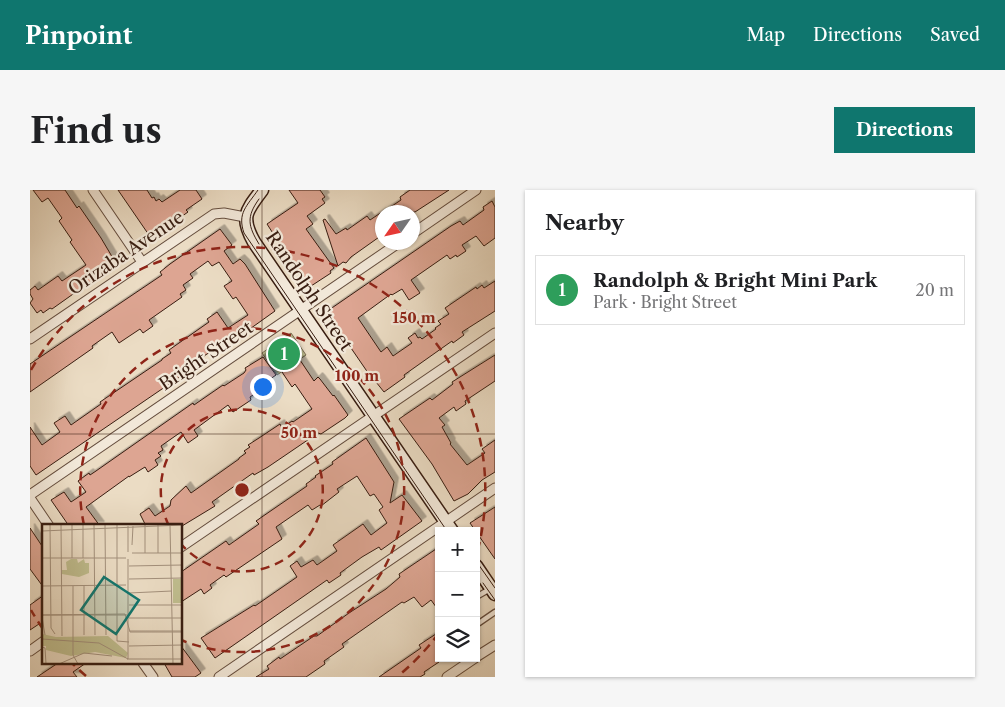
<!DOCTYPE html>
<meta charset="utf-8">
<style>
:root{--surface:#fff;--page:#f6f6f6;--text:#202124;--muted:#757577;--line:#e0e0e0;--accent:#0f766e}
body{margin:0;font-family:"Libre Caslon Text",serif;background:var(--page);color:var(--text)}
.controls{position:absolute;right:15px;bottom:15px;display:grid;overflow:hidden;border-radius:0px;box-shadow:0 1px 4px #0004}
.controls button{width:45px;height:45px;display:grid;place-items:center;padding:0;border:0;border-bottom:1px solid var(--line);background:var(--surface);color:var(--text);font:25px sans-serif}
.compass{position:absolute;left:345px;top:15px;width:45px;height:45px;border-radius:50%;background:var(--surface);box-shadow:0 1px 4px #0004;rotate:236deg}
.you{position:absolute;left:232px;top:196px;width:18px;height:18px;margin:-12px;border:4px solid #fff;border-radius:50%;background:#1a73e8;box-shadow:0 0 0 8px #1a73e833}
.badge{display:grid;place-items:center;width:32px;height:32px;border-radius:50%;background:var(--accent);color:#fff;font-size:16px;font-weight:700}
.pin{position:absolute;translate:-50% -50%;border:2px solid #fff;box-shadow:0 1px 5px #0006}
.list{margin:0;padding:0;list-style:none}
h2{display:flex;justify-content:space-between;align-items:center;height:65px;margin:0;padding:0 20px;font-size:21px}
h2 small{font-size:16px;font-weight:400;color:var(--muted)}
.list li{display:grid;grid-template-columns:32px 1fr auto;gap:15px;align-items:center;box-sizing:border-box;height:70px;margin:0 10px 10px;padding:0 10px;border:1px solid var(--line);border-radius:0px}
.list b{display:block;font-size:19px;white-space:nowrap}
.list p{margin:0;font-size:16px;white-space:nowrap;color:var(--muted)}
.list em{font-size:16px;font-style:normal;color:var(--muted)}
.icon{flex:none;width:28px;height:28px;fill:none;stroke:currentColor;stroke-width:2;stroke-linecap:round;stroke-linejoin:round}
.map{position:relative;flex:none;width:465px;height:487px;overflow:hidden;border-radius:0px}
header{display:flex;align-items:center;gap:30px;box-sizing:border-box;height:70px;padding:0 25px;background:var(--accent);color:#fff}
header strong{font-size:24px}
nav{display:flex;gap:28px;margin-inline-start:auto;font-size:18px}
.intro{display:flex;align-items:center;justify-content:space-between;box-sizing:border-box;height:120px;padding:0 30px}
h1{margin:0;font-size:35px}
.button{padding:12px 22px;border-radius:0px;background:var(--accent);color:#fff;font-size:18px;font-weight:700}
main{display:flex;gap:30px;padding:0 30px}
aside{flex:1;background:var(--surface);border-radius:0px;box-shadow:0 1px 4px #0004}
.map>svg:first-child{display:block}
.green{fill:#c0be8f;stroke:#7c6e50}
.building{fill:#dda592;stroke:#381d11;filter:url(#shadow)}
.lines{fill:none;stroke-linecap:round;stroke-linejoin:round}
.lane-casing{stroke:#654d3e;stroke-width:7}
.street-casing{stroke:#654d3e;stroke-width:11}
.secondary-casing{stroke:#381d11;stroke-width:15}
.lane{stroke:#f2e8d9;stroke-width:4.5}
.street{stroke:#f2e8d9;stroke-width:9}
.secondary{stroke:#f2e8d9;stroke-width:12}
.tram{stroke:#381d11;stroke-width:1}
.grid{fill:none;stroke:#381d11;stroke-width:1;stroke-opacity:0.55}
.ring{fill:none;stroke:#8f2418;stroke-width:2.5;stroke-dasharray:9 6}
.labels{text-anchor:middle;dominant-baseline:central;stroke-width:4.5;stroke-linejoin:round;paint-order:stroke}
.street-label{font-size:18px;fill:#381d11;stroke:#f2e8d9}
.inset-road{fill:none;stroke:#a3907c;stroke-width:1}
.view{fill:#0f766e;fill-opacity:0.15;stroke:#0f766e;stroke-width:2.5}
.inset-edge{fill:none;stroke:#381d11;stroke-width:2.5}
.centre{fill:#8f2418;stroke:#f2e8d9;stroke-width:2.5}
.ring-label{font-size:15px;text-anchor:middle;font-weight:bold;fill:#8f2418;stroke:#f2e8d9;stroke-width:4.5;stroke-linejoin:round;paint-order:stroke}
</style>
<header>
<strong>Pinpoint</strong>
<nav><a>Map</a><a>Directions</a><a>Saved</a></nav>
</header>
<div class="intro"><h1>Find us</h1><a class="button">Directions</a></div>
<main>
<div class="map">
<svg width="465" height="487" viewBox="0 0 465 487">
<defs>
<filter id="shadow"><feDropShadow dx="4.5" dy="-4.5" stdDeviation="0" flood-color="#0004"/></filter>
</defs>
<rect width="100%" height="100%" fill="#ebdcc4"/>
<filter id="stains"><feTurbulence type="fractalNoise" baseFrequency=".004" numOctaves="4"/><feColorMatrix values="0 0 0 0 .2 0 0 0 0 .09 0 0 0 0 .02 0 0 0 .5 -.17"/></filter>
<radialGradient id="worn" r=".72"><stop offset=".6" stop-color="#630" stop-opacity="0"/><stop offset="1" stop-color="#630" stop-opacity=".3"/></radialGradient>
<polygon class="green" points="261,143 276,165 247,185 232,163"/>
<g class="building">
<polygon points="3,0 35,0 47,18 49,16 71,48 87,75 53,97 22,119 20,118 13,123 11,120 7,123 0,113 3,109 0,104 0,100 5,96 8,100 28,86 32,91 56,75 40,52 42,50 29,31 32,28 18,8 12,12"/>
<polygon points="88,0 117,0 122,8 124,7 126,11 129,9 132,12 150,0 166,0 172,9 156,20 158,22 121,48"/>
<polygon points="259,0 290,0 295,7 292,9 295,13 277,26 283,34 276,39 304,78 300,81 301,83 278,98 237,34 268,13"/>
<polygon points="380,0 419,0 385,22 353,22 371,10 370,7"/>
<polygon points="462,11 465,17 465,48 454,56 446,46 432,55 436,61 427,67 426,65 420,69 417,65 381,90 390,103 379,110 372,99 362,105 361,104 328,128 351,162 357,157 363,166 382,153 378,148 385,143 388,148 390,147 392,149 406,139 405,138 411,134 408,131 419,124 415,118 446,97 447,99 452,95 454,98 465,91 465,121 432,142 434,145 423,153 422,151 374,185 375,187 354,202 346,192 345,193 310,142 308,143 296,122 421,36 430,31 433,35 454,20 453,17"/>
<polygon points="352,22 352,45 321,67 316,73 313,72 308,76 293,30 295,29 306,44 316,38 317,40 337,26 340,30"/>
<polygon points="190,39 202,55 194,61 203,74 210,69 215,74 245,121 210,146 209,144 205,147 204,146 153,180 148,184 151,186 6,285 0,276 0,237 12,255 30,242 24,233 35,226 41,235 71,214 70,212 132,170 132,169 141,163 139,160 179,132 177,129 187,122 198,138 218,125 206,107 203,109 194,96 202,91 189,72 182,76 178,71 160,84 163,88 153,95 156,100 150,104 152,107 119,130 123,136 113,143 110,139 89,153 82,142 62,156 63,158 0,202 0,174 132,85 130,82 140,74"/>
<polygon points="465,165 465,191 435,211 436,214 426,221 424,217 409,228 415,235 412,237 421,253 420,254 437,275 455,263 452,259 465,250 465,282 452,290 438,304 424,311 402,274 369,229 400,208 402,210 423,194 422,192"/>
<polygon points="233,167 246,185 236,192 238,195 220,207 221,210 203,222 198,215 164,240 168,246 158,253 151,242 131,256 133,260 128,263 131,266 125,270 128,275 118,282 115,277 99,287 99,286 56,317 70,336 39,336 21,310 34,302 41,312 56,302 48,291 59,283 60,285 66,281 163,213 164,215 193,195 194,196 214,183 216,180 215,178"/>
<polygon points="270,170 284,191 288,187 290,189 303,206 304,205 318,225 315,228 291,244 288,243 238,277 224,285 223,283 182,312 185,316 152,336 116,336 110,324 119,318 125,326 140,316 141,310 156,296 161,303 209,269 209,268 216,263 214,261 220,257 218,255 229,248 250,234 252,238 262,231 263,232 282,219 265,194 262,197 252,182"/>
<polygon points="336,248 364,292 360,313 372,305 392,331 351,360 349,357 332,367 310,383 311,385 299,393 297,390 185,468 171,448 224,415 225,416 267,387 260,376 267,371 271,377 283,370 287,375 307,361 303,355 333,334 341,345 357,333 349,320 353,317 344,304 340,306 327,286 307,299 309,302 291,316 290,315 282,320 278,315 246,337 252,349 196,387 194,385 180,395 182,398 174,404 171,399 151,412 151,382 196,351 199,355 229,334 226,331 277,296 276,294 286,287 285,286 303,274 302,272"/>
<polygon points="465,317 465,369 440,333"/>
<polygon points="0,338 14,359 14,398 0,379"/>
<polygon points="409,357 409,421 401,410 392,417 384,407 374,413 372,412 312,454 314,457 294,471 295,474 276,487 226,487 239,479 237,476 249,467 250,469 284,446 287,446 319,423 356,399 370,387 369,384"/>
<polygon points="14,405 14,440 9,434 0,440 0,415"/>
<polygon points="409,442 409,472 394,482 395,484 390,487 349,487 391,458 389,455"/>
<polygon points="151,456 171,483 165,487 142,487 134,473 151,473"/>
<polygon points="28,473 56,473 43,482 47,487 7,487"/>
</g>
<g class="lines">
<defs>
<g id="lane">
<polyline points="446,407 460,399"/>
<polyline points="446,429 449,433 465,422"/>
</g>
<g id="street">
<polyline points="63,0 112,72"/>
<polyline points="382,44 446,0"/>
<polyline points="0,149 184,24 194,23 215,27"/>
<polyline points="0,305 370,52"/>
<polyline points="0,308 19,336"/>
<polyline points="151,357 465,143"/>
<polyline points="0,461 14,451"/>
<polyline points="446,467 465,455"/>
<polyline points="113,473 123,487"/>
<polyline points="189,487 465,298"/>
<polyline points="417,487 445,468"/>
</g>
<g id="secondary">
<path d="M232,0C216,21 210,27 224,52L422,341"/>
<polyline points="446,376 465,404"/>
</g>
</defs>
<use href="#lane" class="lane-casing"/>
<use href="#street" class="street-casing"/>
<use href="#secondary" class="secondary-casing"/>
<use href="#lane" class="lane"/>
<use href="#street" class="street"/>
<use href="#secondary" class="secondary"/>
<g class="tram">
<path d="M228,0C217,16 207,23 214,43L417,341"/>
<path d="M229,54C218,36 216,27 229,9"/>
<polyline points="446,371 465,398"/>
<polyline points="453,393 465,410"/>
</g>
</g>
<path class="grid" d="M232,0V487M0,244H465"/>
<g class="ring">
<path d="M139 336A81 81 0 1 1 151 354"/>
<path d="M54 335A162 162 0 1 1 151 450"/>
<path d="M409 443A243 243 0 0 1 368 486M56 486A243 243 0 0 1 42 473M13 439A243 243 0 0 1 1 420M1 180A243 243 0 0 1 447 363"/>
</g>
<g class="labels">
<g class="street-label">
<text transform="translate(96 63) rotate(-34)">Orizaba Avenue</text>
<text transform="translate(279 101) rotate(56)">Randolph Street</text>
<text transform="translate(176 166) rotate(-34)">Bright Street</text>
</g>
</g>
<g transform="translate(12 334)">
<rect width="140" height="140" fill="#ebdcc4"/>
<path d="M29,35H35L36,39L42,35L43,39H47V49L37,53L20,50V46H25L24,38ZM131,55H140V79H131ZM0,110L14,113L66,112L86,129L84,134L53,128L29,132L4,126V122H0Z" fill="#c0be8f"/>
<path class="inset-road" d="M8,0L9,104L13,110M19,0L20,112M30,0V34M41,0V34M52,0L53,111M63,0L64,111M75,0V117L87,118M116,0V29M103,1V29M128,1L131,140M86,2V28M0,7L140,1M90,21L91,2M90,29H140M0,34H84M86,35V135M87,42L140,41M87,55L140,54M0,62L84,61M31,62V131L36,140M42,62V111M87,69L130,67M87,81H140M0,91H85M0,91L83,90L88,108H140M0,93L3,111M87,94H140M88,107H140M0,115L57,119L86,135M87,122L140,121M0,123L3,124L4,140M85,135H140M17,140L42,129L70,132"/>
<path class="view" d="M62,53L97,76L74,110L39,86Z"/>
<rect width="140" height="140" class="inset-edge"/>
</g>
<circle cx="212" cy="300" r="8" class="centre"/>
<g class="ring-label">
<text x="384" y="133">150 m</text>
<text x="327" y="191">100 m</text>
<text x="269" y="248">50 m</text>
</g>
<rect width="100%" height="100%" filter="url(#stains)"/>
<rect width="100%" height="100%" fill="url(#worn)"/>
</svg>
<div class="controls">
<button>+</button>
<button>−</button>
<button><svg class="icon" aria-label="layers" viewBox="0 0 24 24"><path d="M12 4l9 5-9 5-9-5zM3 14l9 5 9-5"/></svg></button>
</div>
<svg class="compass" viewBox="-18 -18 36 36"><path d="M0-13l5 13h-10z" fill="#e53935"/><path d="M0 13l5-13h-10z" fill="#757577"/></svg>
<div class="you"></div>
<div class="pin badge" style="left:254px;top:164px;background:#2e9e5b">1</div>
</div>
<aside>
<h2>Nearby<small></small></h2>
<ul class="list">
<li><span class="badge" style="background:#2e9e5b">1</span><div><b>Randolph &amp; Bright Mini Park</b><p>Park · Bright Street</p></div><em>20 m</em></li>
</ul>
</aside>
</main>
